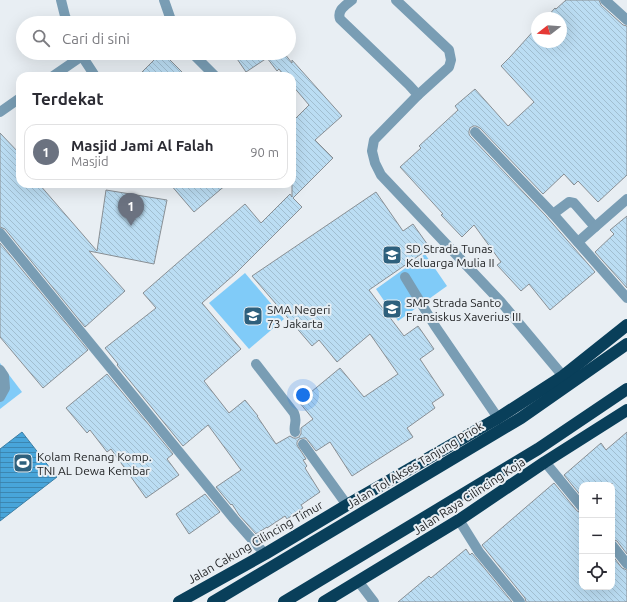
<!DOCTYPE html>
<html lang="id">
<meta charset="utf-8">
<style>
:root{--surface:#fff;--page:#f7f7f7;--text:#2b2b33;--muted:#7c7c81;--line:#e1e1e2;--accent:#1a73e8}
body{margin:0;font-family:Ubuntu,sans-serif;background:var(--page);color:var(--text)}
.controls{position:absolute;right:12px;bottom:12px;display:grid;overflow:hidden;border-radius:8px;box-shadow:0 4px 16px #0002}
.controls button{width:36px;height:36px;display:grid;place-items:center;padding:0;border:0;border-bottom:1px solid var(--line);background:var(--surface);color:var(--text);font:20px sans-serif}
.compass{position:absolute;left:531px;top:12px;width:36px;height:36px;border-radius:50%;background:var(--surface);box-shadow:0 4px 16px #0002;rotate:253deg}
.you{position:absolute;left:303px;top:395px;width:14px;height:14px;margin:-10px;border:3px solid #fff;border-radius:50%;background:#1a73e8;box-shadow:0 0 0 6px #1a73e833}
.badge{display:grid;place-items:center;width:26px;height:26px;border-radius:50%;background:var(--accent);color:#fff;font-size:13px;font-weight:700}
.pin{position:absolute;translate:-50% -33px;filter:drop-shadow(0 1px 2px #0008)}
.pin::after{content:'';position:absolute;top:21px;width:14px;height:12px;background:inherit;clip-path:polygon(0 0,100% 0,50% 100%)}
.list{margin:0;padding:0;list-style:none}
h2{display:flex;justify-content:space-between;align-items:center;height:52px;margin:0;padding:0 16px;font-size:17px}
h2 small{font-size:13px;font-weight:400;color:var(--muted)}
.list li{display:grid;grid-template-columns:26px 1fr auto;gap:12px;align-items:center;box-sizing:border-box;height:56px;margin:0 8px 8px;padding:0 8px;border:1px solid var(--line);border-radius:12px}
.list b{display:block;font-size:15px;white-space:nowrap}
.list p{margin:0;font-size:13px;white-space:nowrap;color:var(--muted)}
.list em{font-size:13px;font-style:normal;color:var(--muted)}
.icon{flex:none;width:22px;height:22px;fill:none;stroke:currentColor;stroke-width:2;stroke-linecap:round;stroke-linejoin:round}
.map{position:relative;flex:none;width:627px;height:602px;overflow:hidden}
.search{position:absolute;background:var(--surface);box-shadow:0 4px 16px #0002;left:16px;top:16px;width:280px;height:44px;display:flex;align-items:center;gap:10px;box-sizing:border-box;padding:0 14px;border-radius:22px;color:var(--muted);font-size:15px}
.panel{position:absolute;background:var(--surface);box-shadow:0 4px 16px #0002;left:16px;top:72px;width:280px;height:116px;border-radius:12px}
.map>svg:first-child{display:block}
.garden{fill:#80cbf8}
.water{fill:url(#water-rules);stroke:#3d7fa5}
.building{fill:url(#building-back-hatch);stroke:#898f94}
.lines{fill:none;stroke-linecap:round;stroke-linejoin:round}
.lane{stroke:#799db4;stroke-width:10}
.street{stroke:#799db4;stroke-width:10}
.highway{stroke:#093f5a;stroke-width:12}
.labels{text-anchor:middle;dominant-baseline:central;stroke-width:4;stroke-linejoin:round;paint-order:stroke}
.poi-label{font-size:12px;fill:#242628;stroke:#e8eef3;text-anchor:start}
.street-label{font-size:12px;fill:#242628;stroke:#e8eef3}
</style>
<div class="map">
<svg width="627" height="602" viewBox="0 0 627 602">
<defs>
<pattern id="water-rules" width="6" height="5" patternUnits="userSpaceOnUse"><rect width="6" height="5" fill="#48a5da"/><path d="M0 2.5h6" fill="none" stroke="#3c86b1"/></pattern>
<pattern id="building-back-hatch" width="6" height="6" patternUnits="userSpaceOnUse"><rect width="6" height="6" fill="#bbddf3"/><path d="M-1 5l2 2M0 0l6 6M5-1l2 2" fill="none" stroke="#a1bed0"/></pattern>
</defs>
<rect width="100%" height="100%" fill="#e8eef3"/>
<g class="garden">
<polygon points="425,254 447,286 398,321 376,289"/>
<polygon points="245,273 284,319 249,349 209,303"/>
<polygon points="0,363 22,392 0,409"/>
</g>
<polygon class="water" points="22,432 57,477 0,521 0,449"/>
<g class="building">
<polygon points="566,0 599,0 601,5 623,25 627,26 627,175 598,202 578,181 574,185 564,174 543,194 480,128 476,126 473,126 470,128 469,131 469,134 470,136 546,216 595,272 550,310 529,284 521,291 497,265 501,262 474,225 462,237 441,215 443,214 400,167 421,148 419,146 458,110 455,106 475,89 508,126 534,102 501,66 510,57 537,27 537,42 561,42 561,18 546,18 555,8 556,9"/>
<polygon points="161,53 163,53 186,76 138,76"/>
<polygon points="233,53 284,53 292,63 292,60 342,116 315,140 333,158 293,198 302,207 236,273 202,303 241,349 204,381 229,413 245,400 258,416 257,416 276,444 290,436 293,438 297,438 299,437 301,434 301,428 313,419 299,402 340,368 364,397 398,374 370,334 337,362 319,340 312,346 252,276 376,192 403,231 413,224 430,248 369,290 404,336 418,326 434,349 420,359 444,395 432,403 435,408 407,428 413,437 352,476 330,442 316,451 306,438 303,438 299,439 297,442 297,445 306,459 303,460 307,466 305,468 320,492 301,505 303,508 287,519 285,516 267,528 267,527 256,534 239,515 232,504 231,505 216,487 241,470 208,425 183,446 117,365 118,364 105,348 156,308 143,293 245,204 261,223 290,194 292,197 292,122 309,105 292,85 292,76 284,76 279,69 277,71 267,58 246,72"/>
<polygon points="0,133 20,154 20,184 39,184 97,251 106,190 167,200 154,264 89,251 125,291 85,327 5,229 0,227"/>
<polygon points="170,184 227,184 194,212"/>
<polygon points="627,216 627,288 595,252 614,234 610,230"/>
<polygon points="0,243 88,350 43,388 0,337"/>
<polygon points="107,374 173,454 167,459 179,475 146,498 111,449 107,452 90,430 87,433 66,408"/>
<polygon points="627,432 627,554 617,541 612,539 612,483 610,485 582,485 582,497 564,475 601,443 606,450"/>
<polygon points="554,483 577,511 582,513 582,587 612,587 612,555 622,568 627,570 627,602 526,602 525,598 482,545"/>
<polygon points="205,494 220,512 189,534 176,514"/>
<polygon points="466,549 470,555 472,553 512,602 398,602 429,576 431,578"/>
</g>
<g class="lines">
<g class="lane">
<polyline points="61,0 65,16 68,23"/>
<polyline points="164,0 172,23"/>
<path d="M352,0C345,6 337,10 340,19L409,85L418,95L374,140L372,151L375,163L381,175L501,302L563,376"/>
<polyline points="396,0 449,50 451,60 449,67 418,95"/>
<polyline points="80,53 95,76"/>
<polyline points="192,53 215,76"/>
<polyline points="53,76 82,56"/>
<polyline points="0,112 20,98"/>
<polyline points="405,277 435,326 498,418"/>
<path d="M256,364L294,413C298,422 293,425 295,432"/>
<polyline points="0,370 4,376 5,388 0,397"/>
<polyline points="303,444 347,505"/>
</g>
<g class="street">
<polyline points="605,0 627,20"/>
<polyline points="475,132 553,214 627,298"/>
<polyline points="553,214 569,202 574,203 595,227"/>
<polyline points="0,233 234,519 265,554"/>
<polyline points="578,242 595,227 627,199"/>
<polyline points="545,462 582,507"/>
<polyline points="459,520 479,552 520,602"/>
<polyline points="612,545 627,564"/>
<polyline points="358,581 374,602"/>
</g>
<g class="highway">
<polyline points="179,602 265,554 347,505 498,418 563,376 627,325"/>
<polyline points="213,602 521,418 627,344"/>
<polyline points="284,602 538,449 627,389"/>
<polyline points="324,602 459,520 545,462 627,410"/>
</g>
</g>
<defs>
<symbol id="school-square" viewBox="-11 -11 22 22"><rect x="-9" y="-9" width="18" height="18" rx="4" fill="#2e607d" stroke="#e8eef3"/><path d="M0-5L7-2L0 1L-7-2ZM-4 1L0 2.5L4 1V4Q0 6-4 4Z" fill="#fff"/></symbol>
<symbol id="stadium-square" viewBox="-11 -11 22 22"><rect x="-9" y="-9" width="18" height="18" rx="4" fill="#2e607d" stroke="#e8eef3"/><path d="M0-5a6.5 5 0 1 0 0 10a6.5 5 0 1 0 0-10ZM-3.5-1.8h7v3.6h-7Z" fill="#fff"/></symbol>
</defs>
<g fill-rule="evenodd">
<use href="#school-square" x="381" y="244" width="22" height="22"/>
<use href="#school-square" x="381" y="298" width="22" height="22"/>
<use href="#school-square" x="242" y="305" width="22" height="22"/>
<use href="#stadium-square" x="12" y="452" width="22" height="22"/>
</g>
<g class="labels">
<g class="poi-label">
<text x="406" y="248">SD Strada Tunas<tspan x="406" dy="14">Keluarga Mulia II</tspan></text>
<text x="406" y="302">SMP Strada Santo<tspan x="406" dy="14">Fransiskus Xaverius III</tspan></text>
<text x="267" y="309">SMA Negeri<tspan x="267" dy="14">73 Jakarta</tspan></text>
<text x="37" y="456">Kolam Renang Komp.<tspan x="37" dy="14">TNI AL Dewa Kembar</tspan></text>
</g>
<g class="street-label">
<text transform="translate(415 465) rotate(-31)">Jalan Tol Akses Tanjung Priok</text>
<text transform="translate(469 496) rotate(-33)">Jalan Raya Cilincing Koja</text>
<text transform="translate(255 542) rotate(-30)">Jalan Cakung Cilincing Timur</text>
</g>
</g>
</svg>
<div class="controls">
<button>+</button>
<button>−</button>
<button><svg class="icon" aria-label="locate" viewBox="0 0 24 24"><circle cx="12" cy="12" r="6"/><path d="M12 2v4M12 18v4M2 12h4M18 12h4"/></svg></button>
</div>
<svg class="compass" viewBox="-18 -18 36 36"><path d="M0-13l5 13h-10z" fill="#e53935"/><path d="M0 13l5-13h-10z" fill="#7c7c81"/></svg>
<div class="you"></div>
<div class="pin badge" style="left:131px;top:226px;background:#6b7280">1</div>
<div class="search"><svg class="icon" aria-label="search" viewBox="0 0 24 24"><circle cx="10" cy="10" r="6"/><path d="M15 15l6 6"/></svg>Cari di sini</div>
<section class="panel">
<h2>Terdekat<small></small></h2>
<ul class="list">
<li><span class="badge" style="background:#6b7280">1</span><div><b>Masjid Jami Al Falah</b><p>Masjid</p></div><em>90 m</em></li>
</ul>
</section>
</div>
